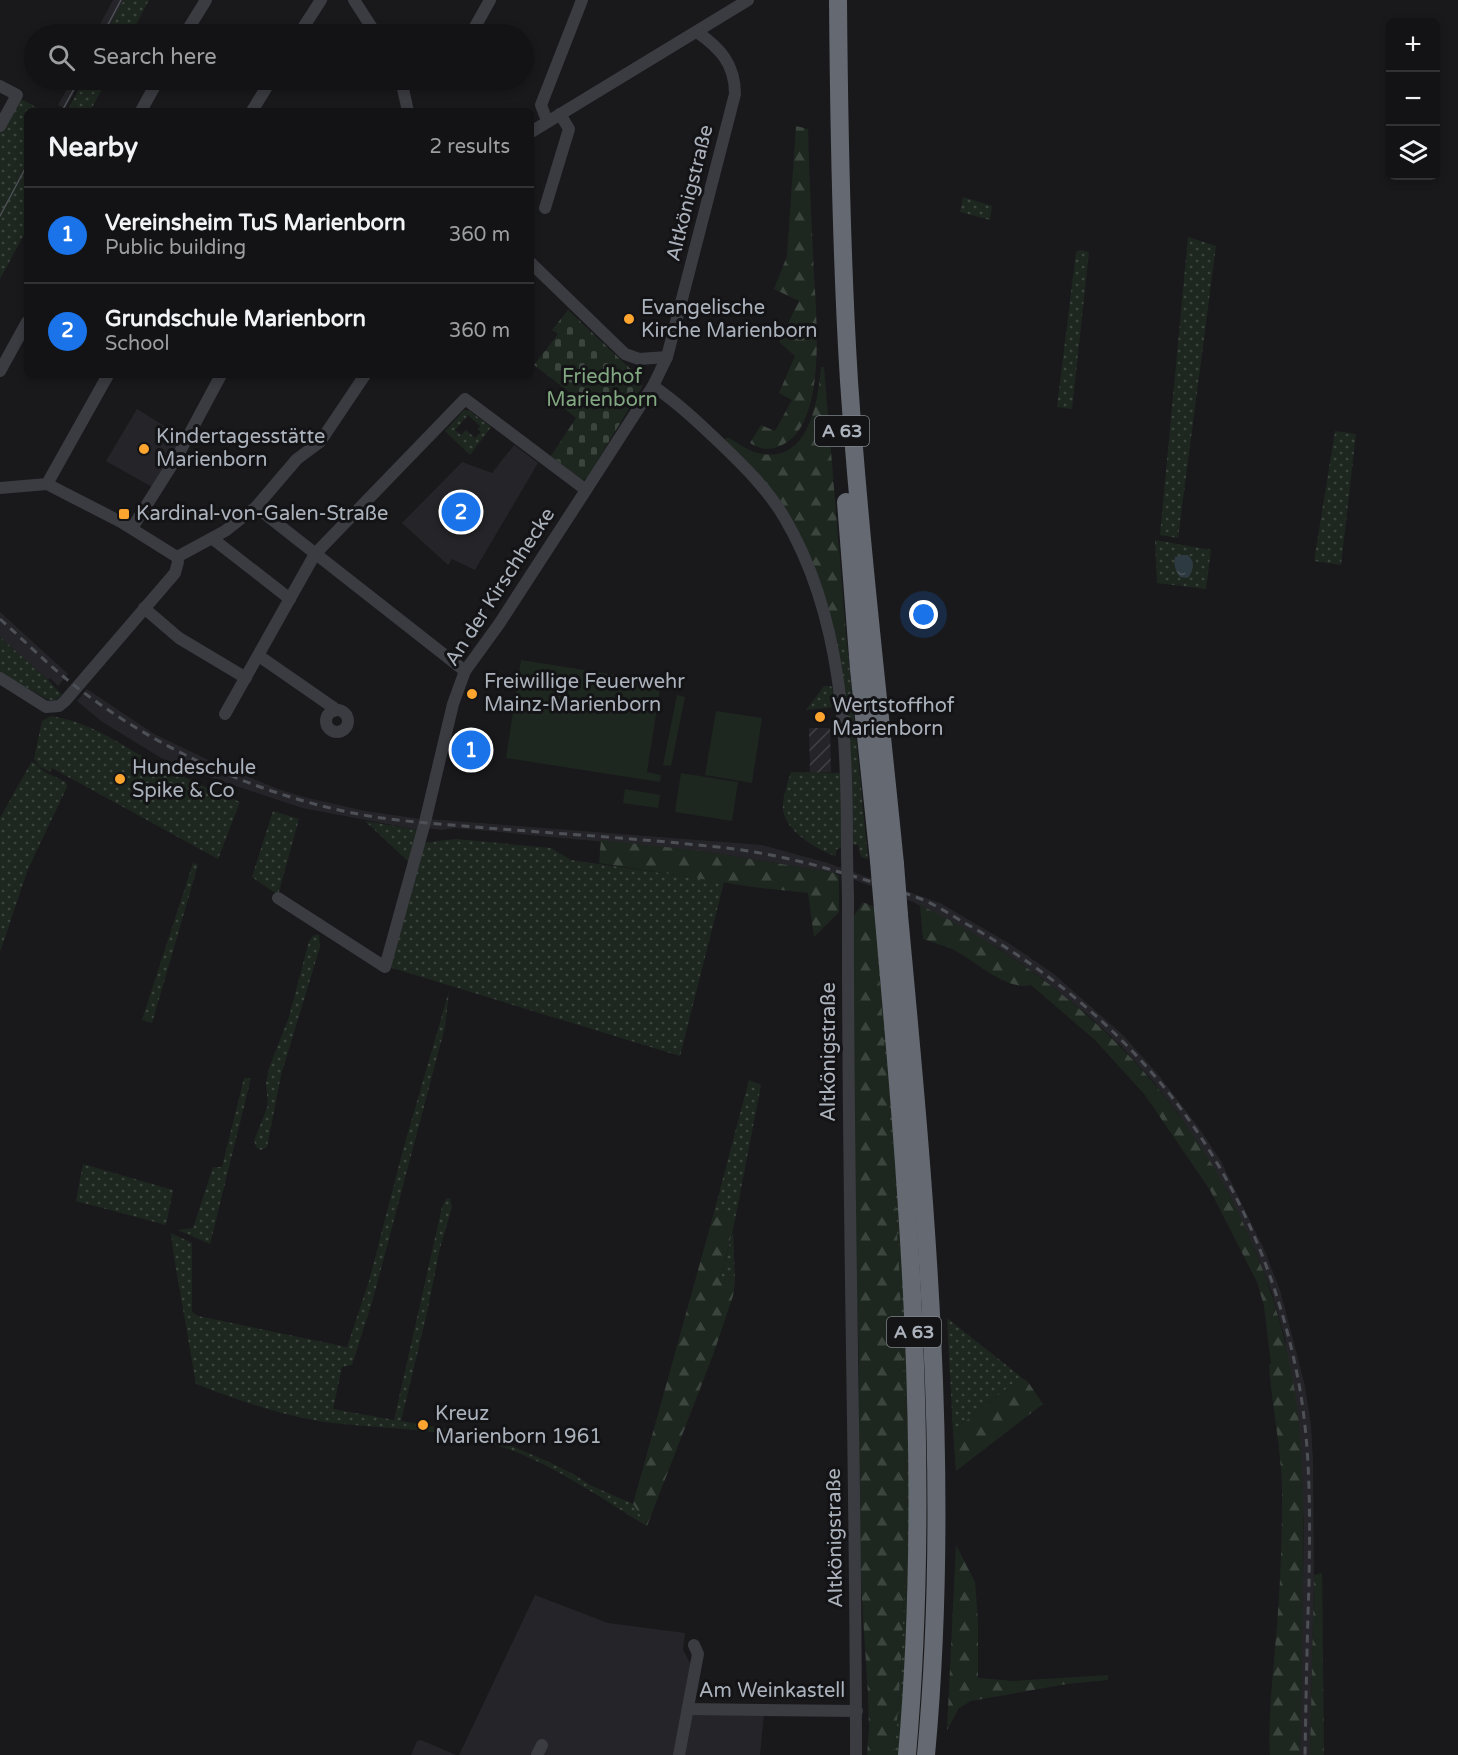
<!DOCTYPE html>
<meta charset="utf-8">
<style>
:root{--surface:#131315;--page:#202022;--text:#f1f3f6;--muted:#9d9ea0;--line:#323234;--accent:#1a73e8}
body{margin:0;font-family:"Varela Round",sans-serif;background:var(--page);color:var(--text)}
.controls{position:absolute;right:18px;top:18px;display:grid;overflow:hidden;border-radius:9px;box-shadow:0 3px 9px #0003}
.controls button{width:54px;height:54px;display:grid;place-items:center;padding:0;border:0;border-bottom:2px solid var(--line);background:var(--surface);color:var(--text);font:30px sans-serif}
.you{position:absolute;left:924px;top:615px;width:21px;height:21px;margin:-15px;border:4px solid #fff;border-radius:50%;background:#1a73e8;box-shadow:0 0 0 9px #1a73e833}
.badge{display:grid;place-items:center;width:39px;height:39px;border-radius:50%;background:var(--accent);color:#fff;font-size:20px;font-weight:700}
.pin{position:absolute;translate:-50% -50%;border:3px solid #fff;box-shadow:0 2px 6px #0006}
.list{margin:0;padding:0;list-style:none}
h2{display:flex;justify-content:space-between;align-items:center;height:78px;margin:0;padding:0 24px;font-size:26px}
h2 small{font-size:20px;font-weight:400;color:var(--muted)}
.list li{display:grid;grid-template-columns:39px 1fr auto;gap:18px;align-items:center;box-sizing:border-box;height:96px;padding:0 24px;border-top:2px solid var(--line)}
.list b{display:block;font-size:22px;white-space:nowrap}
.list p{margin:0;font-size:20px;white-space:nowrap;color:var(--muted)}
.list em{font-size:20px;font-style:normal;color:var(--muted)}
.icon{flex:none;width:33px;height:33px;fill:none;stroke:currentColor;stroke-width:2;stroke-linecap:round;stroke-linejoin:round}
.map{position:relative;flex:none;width:1458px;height:1755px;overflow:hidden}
.search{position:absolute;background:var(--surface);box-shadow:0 3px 9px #0003;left:24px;top:24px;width:510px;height:66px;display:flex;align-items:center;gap:15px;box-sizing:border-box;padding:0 21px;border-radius:33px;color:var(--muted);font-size:22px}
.panel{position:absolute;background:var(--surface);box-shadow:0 3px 9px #0003;left:24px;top:108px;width:510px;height:270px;border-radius:9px}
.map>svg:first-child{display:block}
.built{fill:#252529}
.industrial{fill:url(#industrial-furrows)}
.green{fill:url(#green-dots);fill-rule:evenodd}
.forest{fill:url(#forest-firs)}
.cemetery{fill:url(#cemetery-stones)}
.pitch{fill:#1e271f}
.water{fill:url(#water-ripples)}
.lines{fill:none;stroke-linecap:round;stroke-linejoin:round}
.minor{stroke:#3a3c41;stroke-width:12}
.highway{stroke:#656a72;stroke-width:18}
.tram{stroke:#4d5056;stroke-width:1.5}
.rail{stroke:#4d5056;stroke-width:3;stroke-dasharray:8 6;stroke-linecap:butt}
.minor-bridge{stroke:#3a3c41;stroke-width:12}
.highway-bridge{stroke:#656a72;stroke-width:18}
.poi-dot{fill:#fea52f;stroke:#141417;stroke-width:2}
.labels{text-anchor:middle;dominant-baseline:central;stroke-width:6;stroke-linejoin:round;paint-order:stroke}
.shield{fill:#141417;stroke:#7e838a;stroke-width:1.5}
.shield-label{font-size:18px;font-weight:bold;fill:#abb2bc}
.street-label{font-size:20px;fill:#abb2bc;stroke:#141417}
.poi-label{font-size:20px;fill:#abb2bc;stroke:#141417;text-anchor:start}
.park-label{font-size:20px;fill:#82a881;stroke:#141417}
</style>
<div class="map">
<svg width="1458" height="1755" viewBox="0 0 1458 1755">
<defs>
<pattern id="industrial-furrows" width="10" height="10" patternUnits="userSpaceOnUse" patternTransform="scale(1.5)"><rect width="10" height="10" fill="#252529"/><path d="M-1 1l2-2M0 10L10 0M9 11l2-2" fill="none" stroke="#424246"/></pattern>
<pattern id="green-dots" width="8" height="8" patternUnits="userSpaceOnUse" patternTransform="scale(1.5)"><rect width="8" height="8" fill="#1e271f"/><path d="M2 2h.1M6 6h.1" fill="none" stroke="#3c443e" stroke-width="1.8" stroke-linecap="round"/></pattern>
<pattern id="forest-firs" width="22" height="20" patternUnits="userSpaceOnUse" patternTransform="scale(1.5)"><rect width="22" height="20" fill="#1e271f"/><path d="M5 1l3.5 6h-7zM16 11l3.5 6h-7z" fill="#3c443e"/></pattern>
<pattern id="cemetery-stones" width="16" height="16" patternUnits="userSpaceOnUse" patternTransform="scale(1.5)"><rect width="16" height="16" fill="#1e271f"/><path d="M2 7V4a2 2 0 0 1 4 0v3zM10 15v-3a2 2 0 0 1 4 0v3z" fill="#3c443e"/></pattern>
<pattern id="water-ripples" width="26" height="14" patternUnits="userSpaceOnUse" patternTransform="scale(1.5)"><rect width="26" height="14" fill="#2e3a41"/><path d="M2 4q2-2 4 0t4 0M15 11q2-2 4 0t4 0" fill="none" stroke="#4a545a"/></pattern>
</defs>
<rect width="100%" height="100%" fill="#19191c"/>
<g class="built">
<polygon points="113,0 124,0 105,34 95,34"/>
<polygon points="72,80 81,80 65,109 58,105"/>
<polygon points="137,409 182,437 152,487 106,461"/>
<polygon points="514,445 538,463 475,570 452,559 448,565 402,523 462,462 492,473"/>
<polygon points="0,612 68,674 58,686 50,678 48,680 0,637"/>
<polygon points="87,689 154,734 217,764 278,789 304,797 365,811 421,819 419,830 302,808 188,770 161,758 101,721 77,701"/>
<polygon points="429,819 762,845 828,863 940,903 1010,944 1054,974 1123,1035 1157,1073 1199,1128 1221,1161 1264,1249 1280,1290 1293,1339 1305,1386 1311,1425 1313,1460 1314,1575 1310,1755 1300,1755 1304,1521 1285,1338 1272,1293 1257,1254 1228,1192 1178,1113 1152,1080 1121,1046 1088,1015 1042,978 1000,949 913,902 836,873 702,851 455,828 441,830 426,828"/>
<polygon points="535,1595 608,1623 685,1633 683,1650 693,1668 684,1715 764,1714 760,1755 459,1755"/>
<polygon points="421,1740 456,1755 411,1755 417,1741"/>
</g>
<polygon class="industrial" points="809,728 830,728 831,772 810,773"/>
<g class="green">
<polygon points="124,0 149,0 131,34 105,34"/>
<polygon points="84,80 107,80 90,111 72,111 68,109"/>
<polygon points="19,100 23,100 43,111 27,111 27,229 0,279 0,132"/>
<polygon points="963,197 992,206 990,220 960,212"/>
<polygon points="1188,237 1216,246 1178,538 1160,535"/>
<polygon points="1080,250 1089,252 1072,409 1057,407 1076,252"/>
<path d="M464,410H468L491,427L470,455L445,431ZM468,415L480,426L478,429L481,432L475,438L466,430L461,435L455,430Z"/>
<polygon points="1335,431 1356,434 1341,565 1314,561"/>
<polygon points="1155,540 1211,550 1206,589 1157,583"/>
<polygon points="846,633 868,859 861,857 858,845 851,844 834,634"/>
<polygon points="0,637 48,680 62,695 55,700 49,700 0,673"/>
<polygon points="824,686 831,686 835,694 835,707 806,710"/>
<path d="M51,716C92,723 116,742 151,761C180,776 210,789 240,802L218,859L52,768L50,772L40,767L34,759L42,721Z"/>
<polygon points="32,761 45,772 66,782 67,787 28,869 0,952 0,818"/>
<path d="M791,772L842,773L844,845L836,850V856C816,850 780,828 783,804C784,793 788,782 791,772Z"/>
<polygon points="273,811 299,819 278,895 252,877"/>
<polygon points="365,821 419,830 411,864"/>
<polygon points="456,839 551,848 571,860 724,882 680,1056 389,967 422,843"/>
<polygon points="193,863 198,865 152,1023 142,1020"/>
<path d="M874,907H875C895,1121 914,1336 910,1551C909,1619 903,1687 900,1755H894C921,1473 895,1188 874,907Z"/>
<polygon points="314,935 319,935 320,947 281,1075 267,1147 261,1150 257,1148 254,1141 268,1105 266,1083 269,1068 289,1017 309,941"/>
<path d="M449,991L445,1027L373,1299L352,1365L342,1367L333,1409L394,1420L442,1207L446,1199L450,1198L452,1207L440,1248L427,1313L401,1421L465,1432L509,1445L547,1461L575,1475L590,1485L633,1504L647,1526C605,1501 554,1465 508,1449C452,1429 390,1429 332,1423C285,1417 240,1401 196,1384L174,1257L171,1233L192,1243V1312L198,1316L347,1347L369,1281L403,1150Z"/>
<polygon points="244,1078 251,1078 210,1244 178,1230 193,1228 213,1167 222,1167"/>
<polygon points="749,1080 761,1085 734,1225 724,1212 718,1211 712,1220"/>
<polygon points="83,1164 173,1190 166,1225 76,1201"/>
<polygon points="733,1231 735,1282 728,1276 720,1279"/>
<polygon points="947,1318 1021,1377 953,1431"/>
</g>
<g class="forest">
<path d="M796,126L808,129C809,170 811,212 813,253C814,299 831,418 784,444C772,451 761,450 750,443L761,425L775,431L792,400L779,393L795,356L779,342L799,301L774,289L787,256Z"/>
<path d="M821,367H824L846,633L834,634C820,589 809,541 781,502C765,480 744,460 725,440L726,438H729C740,444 751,453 763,454C810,461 818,400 821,367Z"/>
<polygon points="601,840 702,851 836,873 839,876 839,912 814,937 808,893 753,887 599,863"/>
<path d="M863,902L874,907C895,1188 921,1473 894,1755H867L869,1728L868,1695L859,1552V1360L853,1180L852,919Z"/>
<path d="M920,905C1120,1002 1259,1171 1295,1392C1304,1452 1304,1513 1303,1573C1303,1634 1302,1694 1300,1755H1270C1268,1716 1273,1676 1276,1637C1280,1592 1282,1546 1282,1500C1283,1455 1272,1410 1269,1364H1271L1264,1306L1257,1282L1210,1190L1145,1095L1095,1040L1031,985C1007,992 972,958 950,948C941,945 932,942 923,939Z"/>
<polygon points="718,1211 724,1212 734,1225 720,1278 728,1276 735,1282 733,1296 713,1355 647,1526 633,1504 712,1220"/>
<polygon points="1021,1377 1028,1382 1043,1404 956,1471 953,1431"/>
<polygon points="956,1545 975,1582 978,1621 978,1678 1013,1681 1108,1675 1108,1680 1067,1684 971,1701 959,1708 947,1730"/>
<polygon points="1322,1573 1324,1755 1310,1755 1314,1575"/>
</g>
<polygon class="cemetery" points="568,310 638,376 642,387 587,478 583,480 551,456 576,418 559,404 568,391 534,365 558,334 552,330"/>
<g class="pitch">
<polygon points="521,660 661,682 647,772 661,775 660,782 506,758"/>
<polygon points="677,695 685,697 671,766 663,765"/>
<polygon points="716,711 762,718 752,783 705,775"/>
<polygon points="681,773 738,782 732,821 675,812"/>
<polygon points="625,789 660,795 658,808 623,803"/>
</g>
<path class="water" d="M1181,555H1188C1195,562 1194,569 1188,578L1180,577C1176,571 1173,565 1175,557Z"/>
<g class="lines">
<g class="minor">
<polyline points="354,0 376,34"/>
<polyline points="185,34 206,0"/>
<polyline points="299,34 321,0"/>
<polyline points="471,34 490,0"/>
<polyline points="401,80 408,111"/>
<polyline points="0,86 17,95 0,126"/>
<polyline points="141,111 158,80"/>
<polyline points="252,111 271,80"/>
<polyline points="547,121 541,105 582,0"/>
<polyline points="531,132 748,0"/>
<polyline points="545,208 569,129 560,114"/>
<polyline points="531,263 625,354 639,359 667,357"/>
<polyline points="0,371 27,322"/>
<path d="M653,386C678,403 700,424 722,445C745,467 768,490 784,517C844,618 847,741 847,854"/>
<polyline points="47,484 108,375"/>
<polyline points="0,488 47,484 121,522 177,557"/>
<polyline points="256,507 465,671"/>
<polyline points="132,528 177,457 221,375"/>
<polyline points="213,539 290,599"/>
<polyline points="177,557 225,531 256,507 297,459 320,442 365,375"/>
<polyline points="144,608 179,638 246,678"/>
<polyline points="259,656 334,708 334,711"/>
<polyline points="0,678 46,707 59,706 65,701 175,573 178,562 177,557"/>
<circle cx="337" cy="721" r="11"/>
<polyline points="225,714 315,554 465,399 586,490"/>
<path d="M848,897C847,1183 856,1469 856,1755"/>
<path d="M278,898L385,967L425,822L453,704L465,671L499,624L586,490L653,386L667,357L735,94C735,64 720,48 697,32"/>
<polyline points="688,1709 857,1711"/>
<polyline points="537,1755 542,1745"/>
<polyline points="679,1755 698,1654 694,1645"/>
</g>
<g class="highway">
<path d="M838,0C839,127 841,254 849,381C860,542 879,703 895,864"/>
<polyline points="846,502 859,669 879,861"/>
<path d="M883,909C908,1190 932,1473 907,1755"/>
<path d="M899,915C925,1193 952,1475 926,1755"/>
</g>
<g class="tram">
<polyline points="103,34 121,0"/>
<polyline points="62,111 79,80"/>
<polyline points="0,216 27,165"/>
</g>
<path class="rail" d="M0,619C27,643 53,670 83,692C167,755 271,800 375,817C408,822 442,824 475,827C562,834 649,839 735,849C785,856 833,869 881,885C896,891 913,895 928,902C943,909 957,919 972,927C1149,1028 1261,1183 1299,1384C1311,1450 1310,1518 1309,1584C1307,1641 1306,1698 1305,1755"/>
<polyline class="minor-bridge" points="847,854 848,897"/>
<g class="highway-bridge">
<polyline points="879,861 883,909"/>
<polyline points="895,864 899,915"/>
</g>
</g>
<g class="poi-dot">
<circle cx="629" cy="319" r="6"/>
<circle cx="144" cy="449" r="6"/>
<rect x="118" y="508" width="12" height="12" rx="3"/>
<circle cx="472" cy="694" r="6"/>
<circle cx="820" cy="717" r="6"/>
<circle cx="120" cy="779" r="6"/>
<circle cx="423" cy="1425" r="6"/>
</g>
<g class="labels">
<g class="shield">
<rect x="815" y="416" width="54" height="30" rx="4.5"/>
<rect x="887" y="1317" width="54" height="30" rx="4.5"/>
</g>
<g class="shield-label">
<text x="842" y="431">A 63</text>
<text x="914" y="1332">A 63</text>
</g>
<g class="street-label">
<text transform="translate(690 193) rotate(-76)">Altkönigstraße</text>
<text transform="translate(500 587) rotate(-57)">An der Kirschhecke</text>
<text transform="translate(829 1052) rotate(-90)">Altkönigstraße</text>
<text transform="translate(835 1538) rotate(-91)">Altkönigstraße</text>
<text x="772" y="1691">Am Weinkastell</text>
</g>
<g class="poi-label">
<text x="641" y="308">Evangelische<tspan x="641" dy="23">Kirche Marienborn</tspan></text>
<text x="156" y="437">Kindertagesstätte<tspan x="156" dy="23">Marienborn</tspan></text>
<text x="136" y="514">Kardinal-von-Galen-Straße</text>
<text x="484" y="682">Freiwillige Feuerwehr<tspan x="484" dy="23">Mainz-Marienborn</tspan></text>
<text x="832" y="706">Wertstoffhof<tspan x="832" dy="23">Marienborn</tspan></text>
<text x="132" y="768">Hundeschule<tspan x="132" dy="23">Spike &amp; Co</tspan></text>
<text x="435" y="1414">Kreuz<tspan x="435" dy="23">Marienborn 1961</tspan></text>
</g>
<g class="park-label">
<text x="602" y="377">Friedhof<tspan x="602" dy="23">Marienborn</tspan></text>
</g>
</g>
</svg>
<div class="controls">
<button>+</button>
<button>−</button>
<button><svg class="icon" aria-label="layers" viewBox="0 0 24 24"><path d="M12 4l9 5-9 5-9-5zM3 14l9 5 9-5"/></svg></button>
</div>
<div class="you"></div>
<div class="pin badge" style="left:471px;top:750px">1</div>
<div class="pin badge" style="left:461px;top:512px">2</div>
<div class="search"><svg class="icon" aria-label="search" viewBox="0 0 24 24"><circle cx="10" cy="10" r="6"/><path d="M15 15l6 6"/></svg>Search here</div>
<section class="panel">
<h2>Nearby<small>2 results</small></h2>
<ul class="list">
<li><span class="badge">1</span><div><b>Vereinsheim TuS Marienborn</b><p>Public building</p></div><em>360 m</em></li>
<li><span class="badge">2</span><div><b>Grundschule Marienborn</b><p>School</p></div><em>360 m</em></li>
</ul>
</section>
</div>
